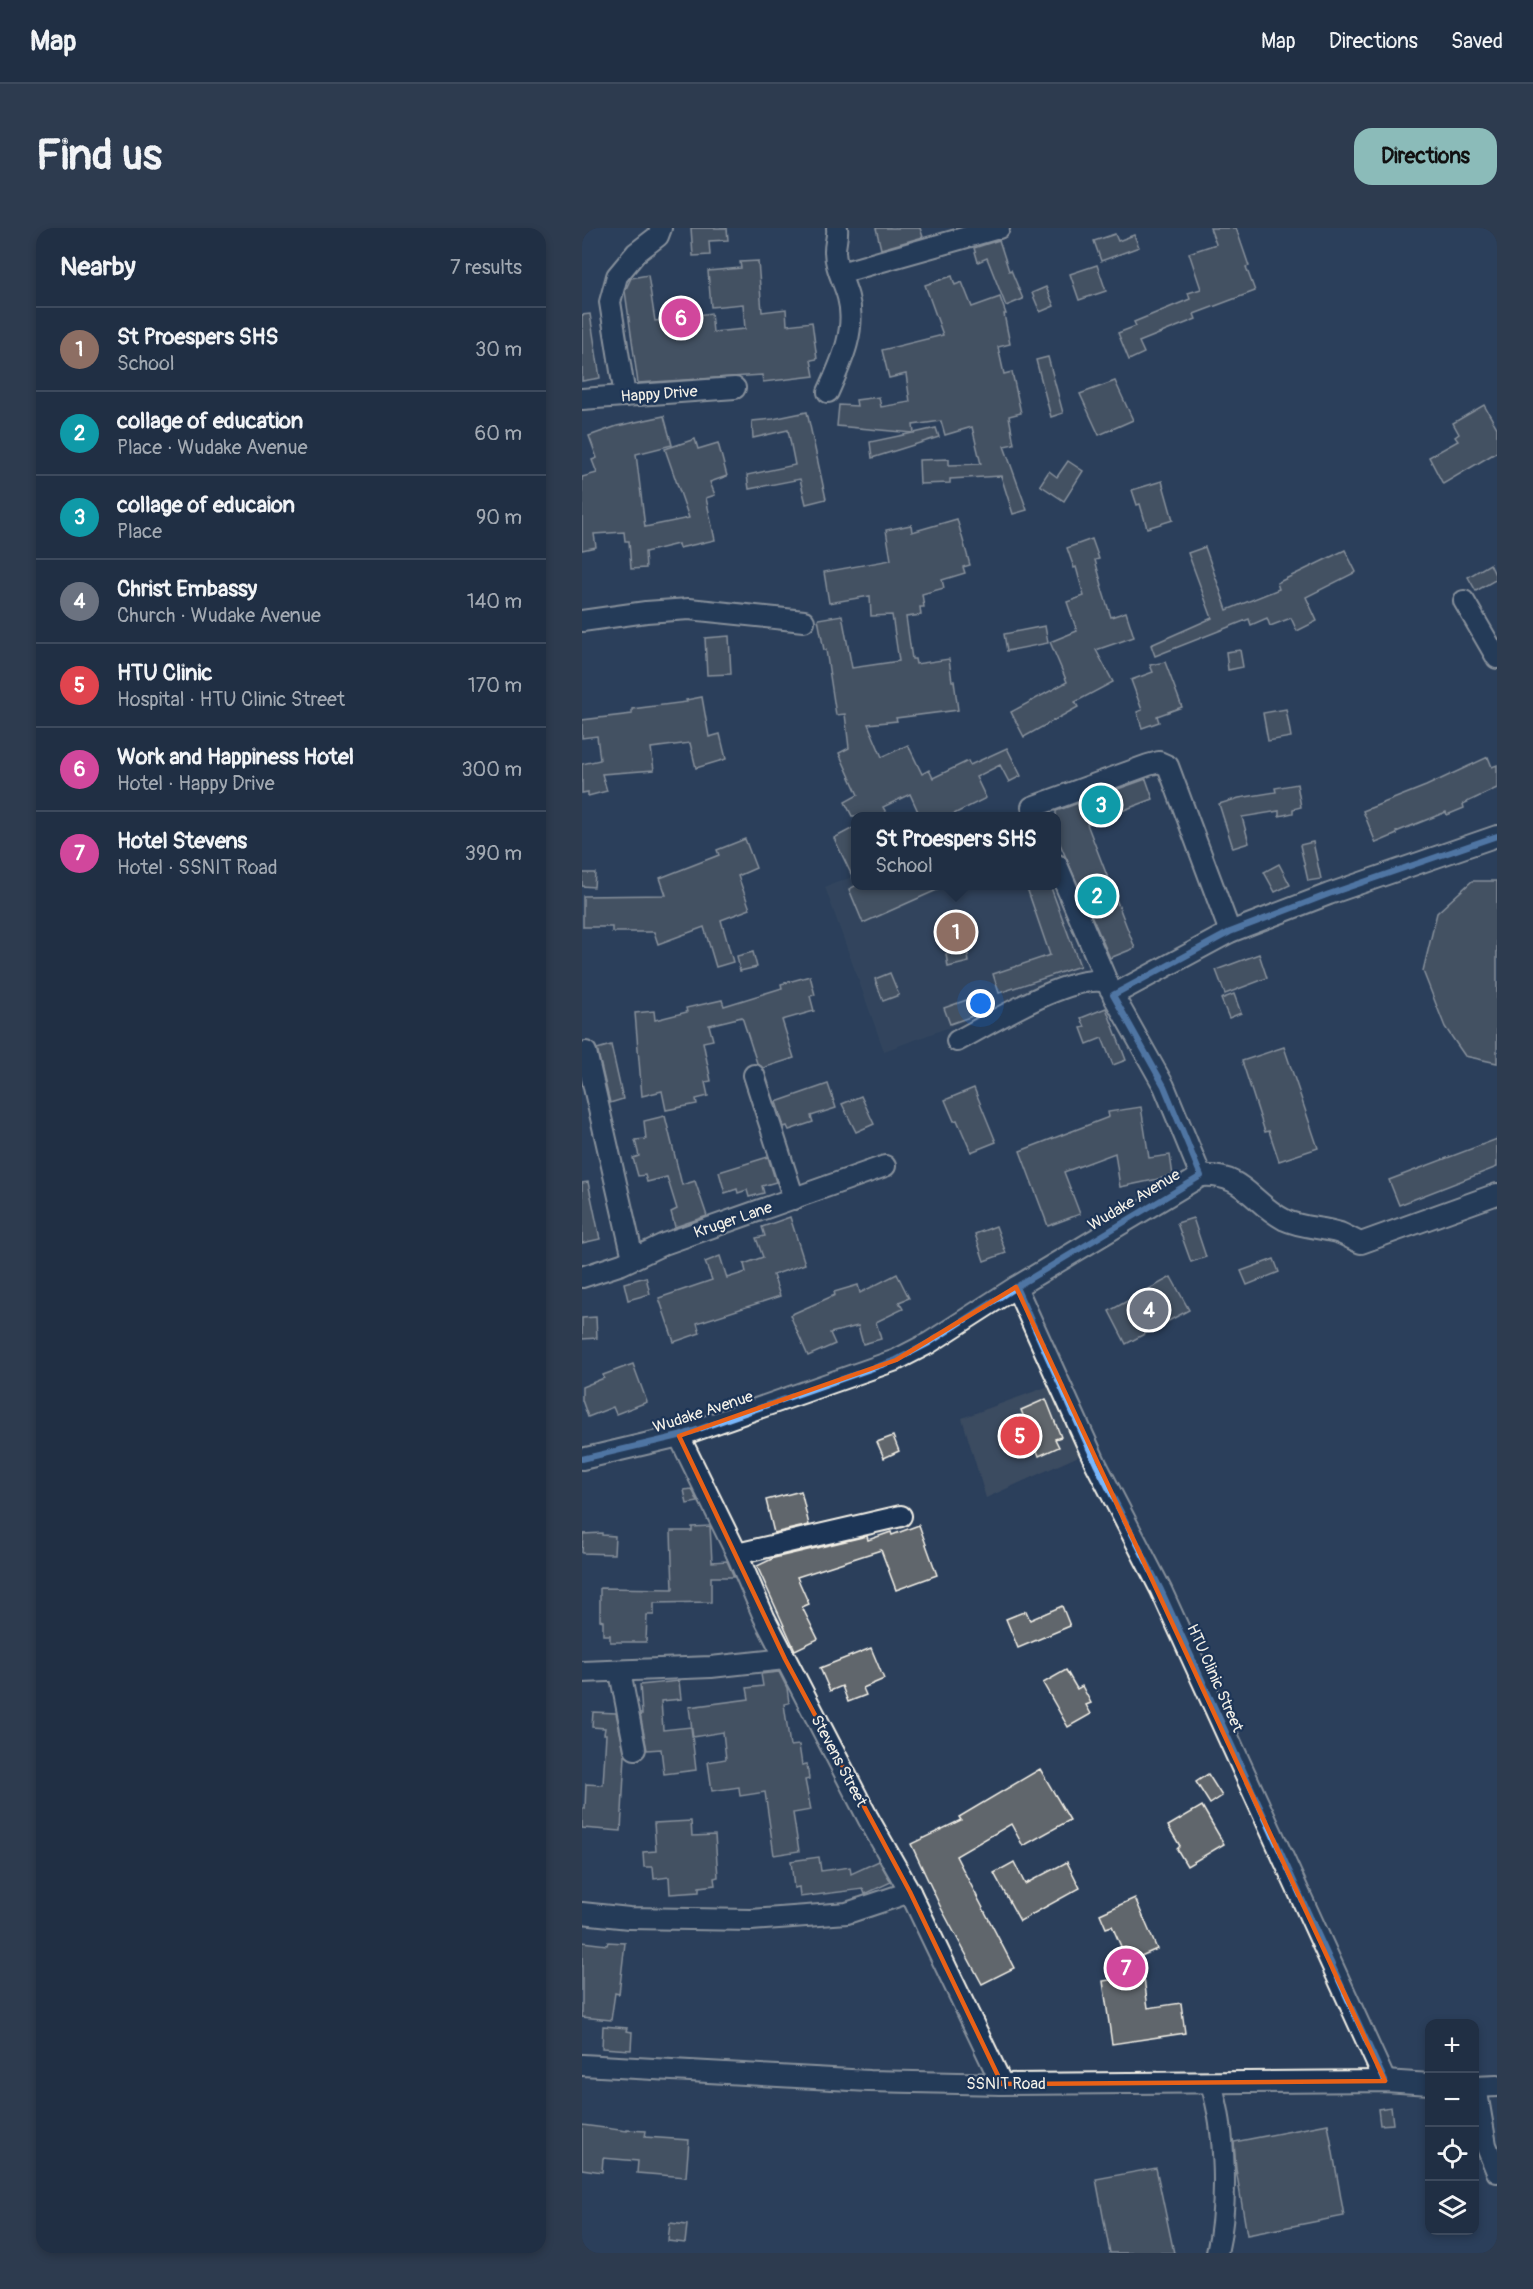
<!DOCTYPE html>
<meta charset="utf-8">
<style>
:root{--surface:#202f44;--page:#2d3b4f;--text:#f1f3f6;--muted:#a2a9b2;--line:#3d4a5d;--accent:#8bbbb9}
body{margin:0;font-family:Pangolin,sans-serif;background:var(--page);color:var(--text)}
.controls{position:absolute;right:18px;bottom:18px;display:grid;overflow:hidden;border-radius:12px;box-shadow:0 3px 9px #0003}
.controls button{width:54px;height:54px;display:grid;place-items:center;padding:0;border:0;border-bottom:2px solid var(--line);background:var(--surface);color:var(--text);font:30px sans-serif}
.you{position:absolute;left:399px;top:776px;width:21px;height:21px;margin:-15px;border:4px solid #fff;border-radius:50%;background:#1a73e8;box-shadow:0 0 0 9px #1a73e833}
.badge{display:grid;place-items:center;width:39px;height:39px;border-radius:50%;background:var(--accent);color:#fff;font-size:20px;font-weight:700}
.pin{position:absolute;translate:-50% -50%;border:3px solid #fff;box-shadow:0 2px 6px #0006}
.popup{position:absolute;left:269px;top:584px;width:210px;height:78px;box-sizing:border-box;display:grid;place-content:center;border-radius:12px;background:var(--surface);filter:drop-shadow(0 2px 4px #0005);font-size:20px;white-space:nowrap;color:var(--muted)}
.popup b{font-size:22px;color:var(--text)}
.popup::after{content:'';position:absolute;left:50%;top:100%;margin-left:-12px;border:12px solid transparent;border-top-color:var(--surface)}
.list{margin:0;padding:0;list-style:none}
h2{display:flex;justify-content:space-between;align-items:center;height:78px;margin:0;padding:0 24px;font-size:26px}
h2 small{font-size:20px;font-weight:400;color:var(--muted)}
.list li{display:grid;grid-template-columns:39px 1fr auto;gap:18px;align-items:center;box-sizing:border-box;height:84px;padding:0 24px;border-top:2px solid var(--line)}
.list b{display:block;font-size:22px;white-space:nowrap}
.list p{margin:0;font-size:20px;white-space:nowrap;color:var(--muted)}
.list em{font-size:20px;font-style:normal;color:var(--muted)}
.icon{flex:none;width:33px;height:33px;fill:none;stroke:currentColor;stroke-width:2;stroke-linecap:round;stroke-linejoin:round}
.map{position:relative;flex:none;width:915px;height:2025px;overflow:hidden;border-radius:18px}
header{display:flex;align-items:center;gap:36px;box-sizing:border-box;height:84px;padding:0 30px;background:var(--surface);border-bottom:2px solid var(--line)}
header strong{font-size:28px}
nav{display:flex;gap:33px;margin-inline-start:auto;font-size:21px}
.intro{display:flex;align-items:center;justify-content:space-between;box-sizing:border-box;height:144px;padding:0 36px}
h1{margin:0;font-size:42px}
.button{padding:15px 27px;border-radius:18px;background:var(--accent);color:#111;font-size:21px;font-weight:700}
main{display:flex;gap:36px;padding:0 36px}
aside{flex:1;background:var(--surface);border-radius:18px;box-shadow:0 3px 9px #0003}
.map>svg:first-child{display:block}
.built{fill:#3b4b60}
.building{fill:#61666c;stroke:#f4f1e8;stroke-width:1.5}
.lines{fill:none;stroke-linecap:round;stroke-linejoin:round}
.street-casing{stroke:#f4f1e8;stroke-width:24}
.street{stroke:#1d3557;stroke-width:20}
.cycleway-casing{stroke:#1d3557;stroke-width:10}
.cycleway{stroke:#7ab7fb;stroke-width:6}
.marked{fill:none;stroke:#e96117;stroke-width:4.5;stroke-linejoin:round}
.labels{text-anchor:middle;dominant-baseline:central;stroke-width:4.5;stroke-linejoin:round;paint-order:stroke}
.street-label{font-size:16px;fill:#f4f1e8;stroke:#1d3557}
</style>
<header>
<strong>Map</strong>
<nav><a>Map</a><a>Directions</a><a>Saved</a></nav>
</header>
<div class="intro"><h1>Find us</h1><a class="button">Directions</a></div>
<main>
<aside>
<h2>Nearby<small>7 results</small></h2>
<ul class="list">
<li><span class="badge" style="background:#8d6e63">1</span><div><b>St Proespers SHS</b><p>School</p></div><em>30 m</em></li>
<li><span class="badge" style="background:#0f9aa8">2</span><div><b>collage of education</b><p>Place · Wudake Avenue</p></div><em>60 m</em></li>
<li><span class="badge" style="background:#0f9aa8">3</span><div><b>collage of educaion</b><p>Place</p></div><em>90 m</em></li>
<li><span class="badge" style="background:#6b7280">4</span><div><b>Christ Embassy</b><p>Church · Wudake Avenue</p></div><em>140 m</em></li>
<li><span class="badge" style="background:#e0444e">5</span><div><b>HTU Clinic</b><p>Hospital · HTU Clinic Street</p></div><em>170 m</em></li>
<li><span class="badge" style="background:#d1479c">6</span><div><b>Work and Happiness Hotel</b><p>Hotel · Happy Drive</p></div><em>300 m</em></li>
<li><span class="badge" style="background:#d1479c">7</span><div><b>Hotel Stevens</b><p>Hotel · SSNIT Road</p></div><em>390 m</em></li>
</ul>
</aside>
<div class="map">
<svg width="915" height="2025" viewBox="0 0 915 2025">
<rect width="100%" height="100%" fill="#2b3f5b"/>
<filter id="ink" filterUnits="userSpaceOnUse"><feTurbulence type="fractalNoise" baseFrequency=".0167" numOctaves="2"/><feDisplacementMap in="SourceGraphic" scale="12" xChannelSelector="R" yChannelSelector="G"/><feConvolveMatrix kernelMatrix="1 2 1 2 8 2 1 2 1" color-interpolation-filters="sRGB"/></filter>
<g filter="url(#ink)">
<g class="built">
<polygon points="273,648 274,658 472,658 505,749 302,823 243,659"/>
<polygon points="467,1158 499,1227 404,1270 380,1190"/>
</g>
<g class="building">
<polygon points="109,0 145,0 146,12 127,13 128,27 111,28"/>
<polygon points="294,0 338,0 341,9 299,21"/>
<polygon points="628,0 654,0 667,38 664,39 673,63 612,86 614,91 557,114 562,125 547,132 536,105 554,98 552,94 608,71 606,65 619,61 607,25 634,16"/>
<polygon points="533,6 536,13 552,7 557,19 519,33 512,13"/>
<polygon points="417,12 427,43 429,42 441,71 424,78 405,30 396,34 392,20"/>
<polygon points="176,33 180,84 204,81 205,97 230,94 235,131 229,132 232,148 181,154 180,147 56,155 43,63 49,50 66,47 73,93 129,85 131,104 163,101 161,76 129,79 126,43 159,40 158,34"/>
<polygon points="515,37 524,63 497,72 488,46"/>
<polygon points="370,48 373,57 380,54 390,79 418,69 424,86 422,86 428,116 416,119 422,146 430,144 439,185 427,188 432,216 422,218 445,282 431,286 419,248 368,251 368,255 338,256 337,232 367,231 367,237 399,236 390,199 363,207 359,193 331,197 332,205 354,200 357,209 290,230 288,214 331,205 255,198 257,177 275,178 274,172 297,169 299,179 328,174 324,146 307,150 300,122 361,107 343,57"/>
<polygon points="464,59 472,78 458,84 450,65"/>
<polygon points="8,86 18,150 0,153 0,87"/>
<polygon points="466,129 481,185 469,189 454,132"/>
<polygon points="533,153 551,192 517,207 498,166"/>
<polygon points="902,177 915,200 915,224 861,256 847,229 876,213 873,209 877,206 871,195"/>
<polygon points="225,184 244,271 224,276 218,251 167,261 165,247 213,237 206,202 171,210 170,193 191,191"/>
<polygon points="82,188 90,217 54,226 63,299 107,290 83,221 113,211 116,221 136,215 145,248 128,254 133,267 124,270 133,312 97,320 96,316 63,324 64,340 49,341 47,313 43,313 42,304 12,306 14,319 0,322 0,249 15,245 10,232 15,230 7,208 35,198"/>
<polygon points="486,233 501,243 482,273 458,257 467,243 475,249"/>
<polygon points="580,253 591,292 565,300 558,276 555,277 550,262"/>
<polygon points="375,291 388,337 381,339 383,345 360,352 362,360 340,366 342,379 338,379 339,387 324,389 330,431 333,431 334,436 367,431 370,453 372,453 376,482 314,490 315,493 286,496 300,529 326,517 340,546 347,542 351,550 386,533 388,537 425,520 439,548 427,554 418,537 394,549 404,570 368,588 338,588 328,566 301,579 306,588 270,588 263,574 276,567 257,525 267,520 263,486 254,487 244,422 242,422 236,391 260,387 270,440 317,433 310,387 289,388 288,368 247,375 242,344 309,332 304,302 329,297 330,304"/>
<polygon points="510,311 517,331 513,332 520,357 519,358 529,389 544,384 552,409 514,422 531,454 493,474 496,479 442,509 429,484 485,454 468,414 495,403 485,374 502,368 494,339 492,340 485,320"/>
<polygon points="623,319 645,382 697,361 695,355 763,322 774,344 724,369 735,393 715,403 709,390 688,398 685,390 669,397 667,391 573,428 569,417 630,390 606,325"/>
<polygon points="908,336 915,351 894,363 886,349"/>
<polygon points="463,398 466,415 425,423 422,406"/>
<polygon points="147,408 149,446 125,447 123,410"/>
<polygon points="658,422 661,439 646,442 644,424"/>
<polygon points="583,434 600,479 575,488 577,494 560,500 555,484 560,482 549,452 571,444 568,437"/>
<polygon points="120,469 127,509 138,506 144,531 114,540 108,515 69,520 72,542 20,546 25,563 6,568 6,564 0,565 0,536 18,532 15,508 0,510 0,492 50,486 50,481 105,474 104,472"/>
<polygon points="704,481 709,509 686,513 681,485"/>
<polygon points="906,529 910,539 915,537 915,560 881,576 882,580 865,587 864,584 814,604 815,606 794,615 781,583 844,558"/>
<polygon points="564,551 571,571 505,596 553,720 528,730 478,616 474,605 474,583"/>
<polygon points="715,556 719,579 711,581 711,585 697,588 697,583 660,589 667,615 651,620 637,576 657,570 694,564 693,560"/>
<polygon points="273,599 273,654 252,610"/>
<polygon points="163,611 174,640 156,648 168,681 139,692 151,734 134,739 122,699 76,716 72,704 30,704 30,699 1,699 1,668 84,667 78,650 137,627 135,622"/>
<polygon points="731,614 739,651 726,653 718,617"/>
<polygon points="697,636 708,657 693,664 682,644"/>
<polygon points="0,645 13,645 12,659 0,658"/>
<polygon points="890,653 915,653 915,835 883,828 863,799 841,743 855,685"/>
<polygon points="275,657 366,657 281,695 267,661"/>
<polygon points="444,657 468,657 498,738 417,765 411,746 468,727"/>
<polygon points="385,722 387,734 366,739 364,726"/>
<polygon points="171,724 175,739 158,743 155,728"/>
<polygon points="677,726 685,750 643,766 634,742"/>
<polygon points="308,745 317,767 301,773 293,751"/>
<polygon points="228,748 233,767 228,768 232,783 200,792 212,830 181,840 175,835 160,789 127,797 131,812 121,814 129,853 123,854 126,868 114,871 115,876 84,882 80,863 60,868 53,785 72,783 73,792 105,784 104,780 140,772 142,778 200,760 199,756"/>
<polygon points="652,766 659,785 647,790 639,771"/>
<polygon points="393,769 399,785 368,796 362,780"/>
<polygon points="524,780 544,832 531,837 520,810 505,816 499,800 503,799 499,790"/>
<polygon points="29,817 41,871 28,875 15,821"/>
<polygon points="702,819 736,920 697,933 687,903 683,904 660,833"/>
<polygon points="246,856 254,880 229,888 231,894 207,902 205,898 202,899 194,874"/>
<polygon points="392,860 414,914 389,924 375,892 372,893 363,872"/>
<polygon points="279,868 292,896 274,904 260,876"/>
<polygon points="559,879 567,930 588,927 591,948 538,959 533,925 482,944 498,986 466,998 438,923 527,889 526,884"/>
<polygon points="83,888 100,957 113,953 125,988 93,999 89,984 95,981 85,949 65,954 63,947 56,948 51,930 57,928 53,912 64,911 62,893"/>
<polygon points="915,911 915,939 817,977 807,952"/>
<polygon points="186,929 194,954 180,958 182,965 167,969 165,962 156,965 155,961 143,965 137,944"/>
<polygon points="6,954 18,1011 0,1015 0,955"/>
<polygon points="208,989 223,1036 191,1047 198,1068 115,1095 118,1105 92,1114 77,1070 130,1052 123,1034 138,1028 145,1050 164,1044 162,1036 181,1029 174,1010 183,1008 180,999"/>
<polygon points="611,990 624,1029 609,1034 595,995"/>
<polygon points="414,998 424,1025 402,1033 393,1006"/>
<polygon points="692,1031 697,1044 665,1057 659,1043"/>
<polygon points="315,1046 327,1070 317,1074 321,1081 294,1094 299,1111 281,1116 276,1098 248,1105 253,1116 226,1128 208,1087 253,1067 252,1064 276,1057 278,1065"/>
<polygon points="64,1049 68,1066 46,1072 42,1055"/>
<polygon points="589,1049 607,1082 544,1116 527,1083"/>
<polygon points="14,1089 15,1110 0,1111 0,1090"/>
<polygon points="51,1136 65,1174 34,1186 31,1179 6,1189 0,1172 0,1159 22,1150 21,1147"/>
<polygon points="464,1171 479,1209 473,1211 477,1219 457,1228 439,1182"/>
<polygon points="311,1208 317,1223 302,1230 295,1214"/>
<polygon points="110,1261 116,1274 105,1276 102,1262"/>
<polygon points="219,1263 227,1297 192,1305 184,1272"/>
<polygon points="337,1297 355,1347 314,1362 299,1322 215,1349 227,1376 220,1379 236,1411 213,1422 175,1338 192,1330 285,1308 286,1312 309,1304 310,1307"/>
<polygon points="128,1298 130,1334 145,1333 152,1349 129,1349 129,1374 72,1375 72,1387 65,1387 64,1414 28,1414 28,1407 21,1407 21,1393 18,1392 18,1360 91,1361 89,1303 110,1303 110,1299"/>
<polygon points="20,1305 20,1307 33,1308 32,1326 0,1325 1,1306"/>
<polygon points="480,1378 488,1398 436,1420 424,1391 444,1383 448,1392"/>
<polygon points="289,1420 302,1451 281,1460 284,1467 266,1474 260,1458 248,1463 238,1440"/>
<polygon points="484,1442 495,1461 500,1458 509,1475 504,1477 509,1486 486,1499 461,1455"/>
<polygon points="197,1444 205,1460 207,1475 202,1476 208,1518 217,1517 220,1537 225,1536 227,1551 223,1552 229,1582 211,1585 217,1623 192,1627 183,1564 158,1568 157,1559 130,1563 126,1534 144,1531 141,1504 111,1509 107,1479 167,1471 165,1460 181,1458 179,1446"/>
<polygon points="97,1453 99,1471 79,1473 81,1502 109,1499 114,1542 82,1546 79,1521 65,1522 58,1486 60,1486 58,1457"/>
<polygon points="11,1484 34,1485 43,1527 39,1603 0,1600 0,1580 3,1581 4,1556 21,1557 24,1506 22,1506 23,1500 10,1499"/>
<polygon points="458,1541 488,1592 441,1618 429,1596 374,1628 432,1740 400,1756 359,1680 329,1616 379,1592 377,1589"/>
<polygon points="626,1546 640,1568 628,1576 614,1554"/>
<polygon points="620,1578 642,1616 605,1638 595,1621 598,1618 586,1598"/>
<polygon points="109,1593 110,1608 133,1607 136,1649 132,1650 133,1657 117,1659 117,1664 88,1666 87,1649 72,1651 71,1639 62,1639 61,1624 74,1623 72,1595"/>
<polygon points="237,1629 239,1643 268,1639 269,1646 297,1633 309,1654 283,1666 281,1661 218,1669 217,1659 212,1660 209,1633"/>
<polygon points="432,1634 443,1656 485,1634 498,1660 438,1693 412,1645"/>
<polygon points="553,1670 575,1721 559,1728 566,1780 599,1775 603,1805 530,1816 521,1753 552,1748 530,1698 524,1700 518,1686"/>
<polygon points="0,1714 25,1717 26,1714 43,1715 37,1766 33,1765 29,1792 0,1789"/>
<polygon points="21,1798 45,1800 44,1803 50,1804 49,1822 20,1820"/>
<polygon points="809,1879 811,1896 798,1897 796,1881"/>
<polygon points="746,1896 762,1988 665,2007 654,1941 652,1914"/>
<polygon points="0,1897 45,1903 45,1902 64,1903 63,1909 107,1912 104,1949 55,1945 56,1933 21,1930 20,1944 0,1941"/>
<polygon points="574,1940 592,2025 528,2025 514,1951"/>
<polygon points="88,1995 105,1997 103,2015 86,2013"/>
</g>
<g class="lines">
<defs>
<g id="street">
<polyline points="258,45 417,0"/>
<path d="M246,164C259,135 275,102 266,69C262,54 253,39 253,23C253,15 256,8 255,0"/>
<polyline points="43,168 28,74 35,48 54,25 76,8 79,0"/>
<polyline points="0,171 153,160"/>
<polyline points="882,373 915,430"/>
<polyline points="0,393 64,384 107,381 222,393"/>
<polyline points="454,588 450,579 566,537 577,534 586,538 648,704"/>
<polyline points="475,637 528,761"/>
<path d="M375,813C408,796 490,744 525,754"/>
<polyline points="4,824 51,1030"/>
<polyline points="172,847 212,971"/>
<path d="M619,948C662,945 668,974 703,992C720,1000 740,999 758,1005C765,1008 771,1012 779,1015L915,966"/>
<polyline points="0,1049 40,1036 82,1016 303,938"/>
<polyline points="434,1059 514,1236 579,1362 803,1853"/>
<polyline points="97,1208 155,1326 182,1389 286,1590 328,1664 420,1856"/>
<polyline points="0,1231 97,1208 314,1132 347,1115 434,1059 619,948 582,858 531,767 648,704 747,666 915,608"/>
<polyline points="155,1326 319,1288"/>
<polyline points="0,1444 129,1439 203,1431"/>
<polyline points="38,1444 53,1521"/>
<polyline points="0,1685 47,1690 169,1692 265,1685 328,1664"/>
<polyline points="0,1837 287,1853 420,1856 803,1853 848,1856"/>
<path d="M629,1856C644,1902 646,1978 635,2025"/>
<polyline points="892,1859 915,1858"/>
<polyline points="894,1859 904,1917 915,1944"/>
</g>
</defs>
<use href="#street" class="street-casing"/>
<use href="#street" class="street"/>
<defs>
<g id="cycleway">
<polyline points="434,1059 514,1236 579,1362 803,1853"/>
<polyline points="0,1231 97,1208 314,1132 347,1115 434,1059 619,948 582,858 531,767 648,704 747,666 915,608"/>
</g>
</defs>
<use href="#cycleway" class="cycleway-casing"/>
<use href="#cycleway" class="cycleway"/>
</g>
</g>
<path d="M0 0H915V2025H0ZM434,1059L803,1853L420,1856L328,1664L203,1431L97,1208L314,1132Z" fill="#2b3f5b" fill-opacity=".55" fill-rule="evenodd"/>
<path class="marked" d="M434,1059L803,1853L420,1856L328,1664L203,1431L97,1208L314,1132Z"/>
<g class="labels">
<g class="street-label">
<text transform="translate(77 166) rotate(-4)">Happy Drive</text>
<text transform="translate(552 972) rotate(-31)">Wudake Avenue</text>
<text transform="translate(151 992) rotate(-19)">Kruger Lane</text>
<text transform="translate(121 1184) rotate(-18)">Wudake Avenue</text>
<text transform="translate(633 1450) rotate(66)">HTU Clinic Street</text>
<text transform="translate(257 1533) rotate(62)">Stevens Street</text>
<text x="424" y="1856">SSNIT Road</text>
</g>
</g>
</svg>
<div class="controls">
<button>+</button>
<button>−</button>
<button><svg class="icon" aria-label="locate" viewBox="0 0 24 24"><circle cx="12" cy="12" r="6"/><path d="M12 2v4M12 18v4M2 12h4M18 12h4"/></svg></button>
<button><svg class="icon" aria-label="layers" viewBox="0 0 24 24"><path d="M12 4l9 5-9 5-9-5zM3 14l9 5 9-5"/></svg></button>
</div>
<div class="you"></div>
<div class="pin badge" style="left:374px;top:704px;background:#8d6e63">1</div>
<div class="popup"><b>St Proespers SHS</b>School</div>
<div class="pin badge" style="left:515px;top:668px;background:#0f9aa8">2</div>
<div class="pin badge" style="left:519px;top:577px;background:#0f9aa8">3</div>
<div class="pin badge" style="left:567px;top:1082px;background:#6b7280">4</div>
<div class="pin badge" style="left:438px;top:1208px;background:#e0444e">5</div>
<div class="pin badge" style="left:99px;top:90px;background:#d1479c">6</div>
<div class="pin badge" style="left:544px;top:1740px;background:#d1479c">7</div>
</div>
</main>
